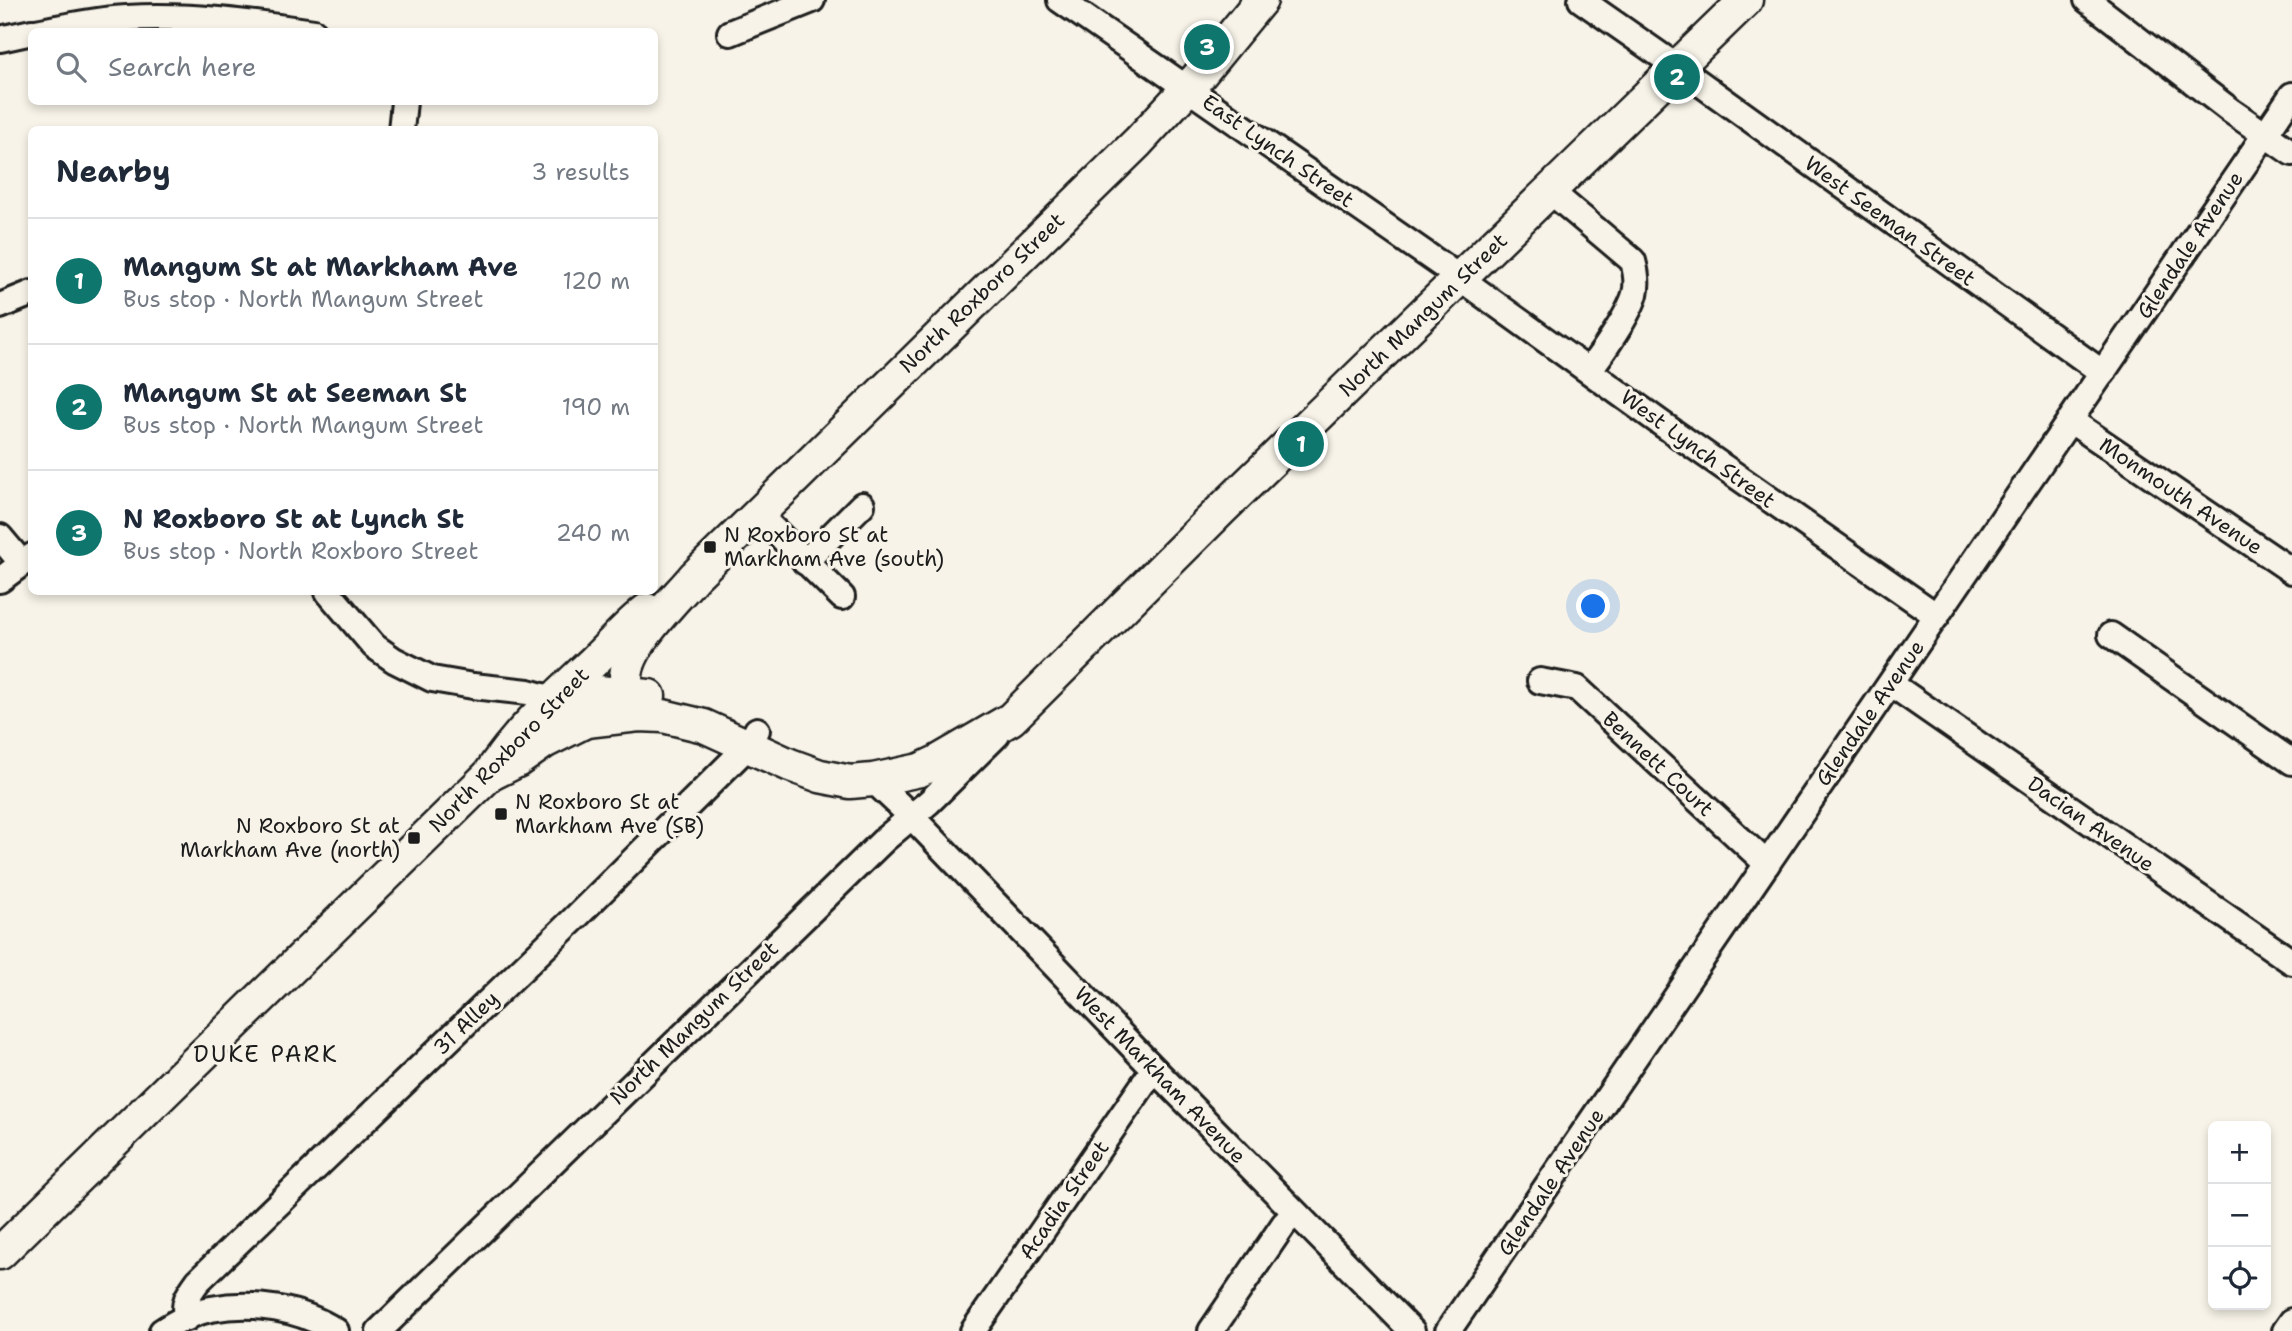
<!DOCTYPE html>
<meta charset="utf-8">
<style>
:root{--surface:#fff;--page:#f2f2f3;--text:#1f2937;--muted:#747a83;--line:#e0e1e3;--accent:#0f766e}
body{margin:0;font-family:"Shantell Sans",sans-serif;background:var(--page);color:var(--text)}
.controls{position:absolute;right:21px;bottom:21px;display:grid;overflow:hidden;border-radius:10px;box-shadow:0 4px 10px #0003}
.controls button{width:63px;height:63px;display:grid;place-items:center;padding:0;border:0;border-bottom:2px solid var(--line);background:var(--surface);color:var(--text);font:35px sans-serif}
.you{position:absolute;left:1594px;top:607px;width:24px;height:24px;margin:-18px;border:5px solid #fff;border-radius:50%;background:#1a73e8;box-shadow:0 0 0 10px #1a73e833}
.badge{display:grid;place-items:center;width:46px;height:46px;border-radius:50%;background:var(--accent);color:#fff;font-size:23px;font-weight:700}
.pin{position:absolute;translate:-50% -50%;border:4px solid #fff;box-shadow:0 2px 7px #0006}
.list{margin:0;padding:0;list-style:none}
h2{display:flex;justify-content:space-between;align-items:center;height:91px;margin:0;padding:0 28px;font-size:30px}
h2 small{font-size:23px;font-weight:400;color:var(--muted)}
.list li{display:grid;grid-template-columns:46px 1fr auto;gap:21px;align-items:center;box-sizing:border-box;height:126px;padding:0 28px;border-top:2px solid var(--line)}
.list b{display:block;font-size:26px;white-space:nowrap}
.list p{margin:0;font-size:23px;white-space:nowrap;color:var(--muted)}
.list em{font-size:23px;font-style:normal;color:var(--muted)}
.icon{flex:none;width:38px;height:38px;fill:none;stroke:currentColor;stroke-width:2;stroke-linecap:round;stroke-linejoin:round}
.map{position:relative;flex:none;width:2292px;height:1331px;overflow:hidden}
.search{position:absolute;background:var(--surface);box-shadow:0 4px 10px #0003;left:28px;top:28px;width:630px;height:77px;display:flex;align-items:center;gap:18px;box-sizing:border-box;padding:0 24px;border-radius:10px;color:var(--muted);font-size:26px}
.panel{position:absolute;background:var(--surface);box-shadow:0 4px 10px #0003;left:28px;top:126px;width:630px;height:469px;border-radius:10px}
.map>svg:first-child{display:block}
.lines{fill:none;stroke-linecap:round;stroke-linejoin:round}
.minor-casing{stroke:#1c1c1c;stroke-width:30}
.major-casing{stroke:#1c1c1c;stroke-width:37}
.minor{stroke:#f7f3e8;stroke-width:24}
.major{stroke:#f7f3e8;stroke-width:32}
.poi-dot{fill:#1c1c1c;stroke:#f7f3e8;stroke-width:2.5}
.labels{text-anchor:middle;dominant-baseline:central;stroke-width:6;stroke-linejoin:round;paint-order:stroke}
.street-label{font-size:21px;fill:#1c1c1c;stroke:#f7f3e8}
.poi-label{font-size:21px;fill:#1c1c1c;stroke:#f7f3e8;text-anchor:start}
.neighbourhood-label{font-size:23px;letter-spacing:2px;fill:#1c1c1c;stroke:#f7f3e8}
</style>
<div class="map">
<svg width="2292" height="1331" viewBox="0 0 2292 1331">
<rect width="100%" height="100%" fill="#f7f3e8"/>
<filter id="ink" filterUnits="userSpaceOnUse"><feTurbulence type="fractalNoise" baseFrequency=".0143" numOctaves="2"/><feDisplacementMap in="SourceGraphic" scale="14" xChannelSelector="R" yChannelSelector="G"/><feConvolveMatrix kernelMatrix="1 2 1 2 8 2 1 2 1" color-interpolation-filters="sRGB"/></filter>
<g filter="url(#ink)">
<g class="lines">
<defs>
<g id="minor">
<polyline points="1060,0 1443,266 1662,424 1937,616"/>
<polyline points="1581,0 1690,76 2103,373"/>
<polyline points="2087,0 2231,111 2292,153"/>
<path d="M36,32C66,26 96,20 127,18C190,14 252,23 314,32"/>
<polyline points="730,33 812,0"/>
<polyline points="0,39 32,32"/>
<polyline points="401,130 404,102"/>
<path d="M1550,191L1633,261C1636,272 1638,283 1635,294C1630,313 1602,354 1589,370"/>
<polyline points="0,306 32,293"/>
<polyline points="2071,421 2292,571"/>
<polyline points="758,514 842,597"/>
<polyline points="0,537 21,562"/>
<polyline points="805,562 862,505"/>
<polyline points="0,580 32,556"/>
<polyline points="328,592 374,646 394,660 432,679 473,686 528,692 553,699 565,707"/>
<polyline points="2111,635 2292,762"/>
<polyline points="1540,681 1577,688 1767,864"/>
<polyline points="1891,684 2292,962"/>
<polyline points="873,780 911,816 1154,1069 1412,1331"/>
<path d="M187,1318C181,1303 190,1292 198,1281L573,920L749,745L757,730"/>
<path d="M162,1331C176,1322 194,1312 211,1309C253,1301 300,1308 336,1331"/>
<polyline points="379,1331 885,839 929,802 997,735"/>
<polyline points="973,1331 1154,1069"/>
<polyline points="1211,1331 1284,1224 1295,1213"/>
<polyline points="1448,1331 2292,95"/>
<polyline points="2285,1331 2292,1321"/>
</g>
<g id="major">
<polyline points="553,699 584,691 649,696"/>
<path d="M639,715C634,703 627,692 626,679C625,647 674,601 694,577L1138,142L1198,77L1261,0"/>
<polyline points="489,775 517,761 544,742 586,721 639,715 663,716 704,726 790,765 820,776 850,782 873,780 920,770 937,762 1011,719 1221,510 1746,0"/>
<path d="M0,1253L489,775C517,732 555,698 592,663C610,646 627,625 647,610"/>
</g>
</defs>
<use href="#minor" class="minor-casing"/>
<use href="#major" class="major-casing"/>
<use href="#minor" class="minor"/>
<use href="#major" class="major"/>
</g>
</g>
<g class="poi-dot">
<rect x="703" y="540" width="14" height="14" rx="3.5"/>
<rect x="494" y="807" width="14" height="14" rx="3.5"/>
<rect x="407" y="831" width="14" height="14" rx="3.5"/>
</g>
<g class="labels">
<g class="street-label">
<text transform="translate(1278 151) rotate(35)">East Lynch Street</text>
<text transform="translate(1890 221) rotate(36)">West Seeman Street</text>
<text transform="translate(2190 245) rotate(-56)">Glendale Avenue</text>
<text transform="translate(982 293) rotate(-44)">North Roxboro Street</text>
<text transform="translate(1423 315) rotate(-44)">North Mangum Street</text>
<text transform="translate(1698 449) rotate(36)">West Lynch Street</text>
<text transform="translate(2181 496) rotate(34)">Monmouth Avenue</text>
<text transform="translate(1870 713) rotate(-55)">Glendale Avenue</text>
<text transform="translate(509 750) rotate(-46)">North Roxboro Street</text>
<text transform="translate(1658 764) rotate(43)">Bennett Court</text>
<text transform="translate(2091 824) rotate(35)">Dacian Avenue</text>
<text transform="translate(466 1023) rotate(-44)">31 Alley</text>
<text transform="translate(694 1023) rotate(-44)">North Mangum Street</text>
<text transform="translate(1160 1075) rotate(46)">West Markham Avenue</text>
<text transform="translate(1551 1182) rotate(-56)">Glendale Avenue</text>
<text transform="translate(1064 1200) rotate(-55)">Acadia Street</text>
</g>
<g class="poi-label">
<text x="724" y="535">N Roxboro St at<tspan x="724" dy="24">Markham Ave (south)</tspan></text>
<text x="515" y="802">N Roxboro St at<tspan x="515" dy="24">Markham Ave (SB)</tspan></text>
<text x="400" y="826" text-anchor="end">N Roxboro St at<tspan x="400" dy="24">Markham Ave (north)</tspan></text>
</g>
<g class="neighbourhood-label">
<text x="266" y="1054">DUKE PARK</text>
</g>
</g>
</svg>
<div class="controls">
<button>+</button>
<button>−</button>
<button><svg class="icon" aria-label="locate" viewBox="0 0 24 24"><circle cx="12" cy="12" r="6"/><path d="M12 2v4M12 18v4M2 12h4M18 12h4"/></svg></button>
</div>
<div class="you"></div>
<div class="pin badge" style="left:1301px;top:444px">1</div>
<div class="pin badge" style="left:1677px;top:77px">2</div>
<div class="pin badge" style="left:1207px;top:47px">3</div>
<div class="search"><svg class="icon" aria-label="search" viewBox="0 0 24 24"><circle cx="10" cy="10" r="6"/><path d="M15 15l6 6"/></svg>Search here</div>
<section class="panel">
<h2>Nearby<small>3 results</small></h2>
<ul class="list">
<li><span class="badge">1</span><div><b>Mangum St at Markham Ave</b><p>Bus stop · North Mangum Street</p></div><em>120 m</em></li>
<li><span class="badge">2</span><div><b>Mangum St at Seeman St</b><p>Bus stop · North Mangum Street</p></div><em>190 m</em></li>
<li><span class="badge">3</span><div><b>N Roxboro St at Lynch St</b><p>Bus stop · North Roxboro Street</p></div><em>240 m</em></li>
</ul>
</section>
</div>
